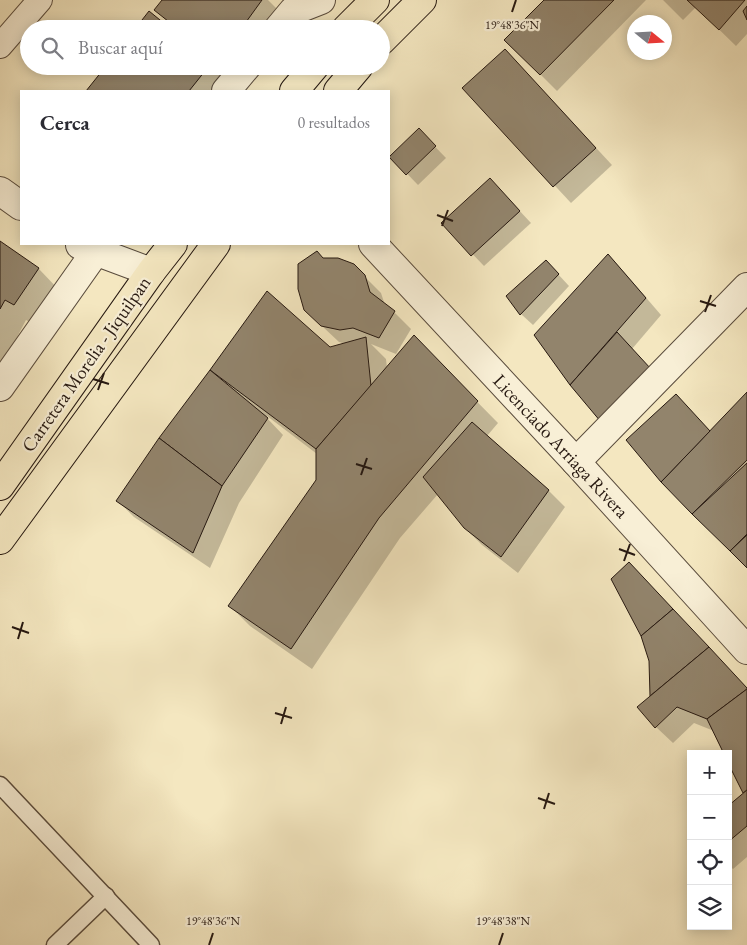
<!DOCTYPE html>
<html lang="es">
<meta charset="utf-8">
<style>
:root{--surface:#fff;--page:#f7f7f7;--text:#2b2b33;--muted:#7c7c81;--line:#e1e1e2}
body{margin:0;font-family:"EB Garamond",serif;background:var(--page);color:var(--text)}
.controls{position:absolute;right:15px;bottom:15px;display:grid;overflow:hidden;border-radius:0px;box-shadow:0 2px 12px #0003}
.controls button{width:45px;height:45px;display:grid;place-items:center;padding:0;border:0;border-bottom:1px solid var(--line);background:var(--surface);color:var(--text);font:25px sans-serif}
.compass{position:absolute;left:627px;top:15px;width:45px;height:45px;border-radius:50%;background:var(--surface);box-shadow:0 2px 12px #0003;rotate:108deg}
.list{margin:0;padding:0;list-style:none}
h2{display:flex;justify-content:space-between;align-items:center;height:65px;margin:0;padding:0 20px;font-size:21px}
h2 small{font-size:16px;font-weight:400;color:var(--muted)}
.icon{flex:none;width:28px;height:28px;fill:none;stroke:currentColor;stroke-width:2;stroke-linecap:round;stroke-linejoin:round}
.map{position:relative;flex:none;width:747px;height:945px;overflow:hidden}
.search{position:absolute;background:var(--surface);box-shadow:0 2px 12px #0003;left:20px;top:20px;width:370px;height:55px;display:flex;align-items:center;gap:12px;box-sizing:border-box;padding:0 18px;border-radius:28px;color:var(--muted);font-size:19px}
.panel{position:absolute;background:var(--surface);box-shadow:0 2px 12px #0003;left:20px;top:90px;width:370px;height:155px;border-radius:0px}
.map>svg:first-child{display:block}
.shadow{fill:#0003}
.building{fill:#92846c;stroke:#271911}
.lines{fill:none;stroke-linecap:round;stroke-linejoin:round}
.service-casing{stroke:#5a4c3d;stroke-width:19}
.pedestrian-casing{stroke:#5a4c3d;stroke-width:26}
.minor-casing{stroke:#5a4c3d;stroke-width:30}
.primary-casing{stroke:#271911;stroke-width:30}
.service{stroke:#f8efd6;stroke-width:16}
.pedestrian{stroke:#f8efd6;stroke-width:24}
.minor{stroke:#f8efd6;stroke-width:28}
.primary{stroke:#f4e7c0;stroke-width:28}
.ticks{fill:none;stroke:#271911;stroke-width:2}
.labels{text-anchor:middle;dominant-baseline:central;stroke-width:4.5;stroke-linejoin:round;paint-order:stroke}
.street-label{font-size:19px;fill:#271911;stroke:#f8efd6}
.ticks-label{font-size:12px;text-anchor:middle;fill:#271911;stroke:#f8efd6;stroke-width:4.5;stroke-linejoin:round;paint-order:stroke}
</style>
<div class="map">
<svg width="747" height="945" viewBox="0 0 747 945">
<rect width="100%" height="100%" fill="#f4e7c0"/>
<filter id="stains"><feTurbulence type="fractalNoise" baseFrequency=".004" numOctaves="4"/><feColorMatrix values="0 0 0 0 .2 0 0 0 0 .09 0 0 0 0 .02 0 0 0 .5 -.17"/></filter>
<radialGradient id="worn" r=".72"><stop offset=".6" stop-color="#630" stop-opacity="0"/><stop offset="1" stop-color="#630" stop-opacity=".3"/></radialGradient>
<g class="shadow">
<polygon points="164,0 268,0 281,13 269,29 175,29 156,10"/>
<polygon points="545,0 646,0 557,91 506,40"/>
<polygon points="663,0 747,0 747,34 736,46 696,7 683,20"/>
<polygon points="107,66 215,66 228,79 218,91 88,91"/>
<polygon points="521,67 612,165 571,203 464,88"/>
<polygon points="419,130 446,158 418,185 391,157"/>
<polygon points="501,191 531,223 484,266 443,223"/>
<polygon points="0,243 39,269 59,290 35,325 26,320 16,339 0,362"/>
<polygon points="608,255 624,272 661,315 632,349 571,384 535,335"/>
<polygon points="324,259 353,265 381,293 385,305 394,312 411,329 396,354 371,344 386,359 387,368 434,358 498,423 487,436 548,490 565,507 518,573 482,545 465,528 438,494 400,538 312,669 250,626 230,606 318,481 317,454 267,416 266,417 283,435 239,503 210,568 134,517 118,501 267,293 330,349 346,344 339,342 305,310"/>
<polygon points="557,273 569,286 533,325 521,314 507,296"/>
<polygon points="747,394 747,567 693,514 662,481"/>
<polygon points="640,575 747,689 747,857 733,869 728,864 728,807 744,794 728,760 728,754 714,731 694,723 673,743 656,727 651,696 650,661"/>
</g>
<g class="building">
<polygon points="162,0 262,0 241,29 178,29 154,10"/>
<polygon points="544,0 614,0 540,75 504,40"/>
<polygon points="687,0 745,0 719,30"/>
<polygon points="747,6 747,20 743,11"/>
<polygon points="149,11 171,29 135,29"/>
<polygon points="505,49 596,148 553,187 462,88"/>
<polygon points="106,66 209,66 189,91 86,91"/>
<polygon points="419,128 436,146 406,175 389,157"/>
<polygon points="490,178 520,211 471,256 441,223"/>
<polygon points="0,241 39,268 14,305 5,300 0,309"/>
<polygon points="317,251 323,258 338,258 354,264 365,275 370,292 395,311 379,338 353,328 340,330 321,326 304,310 298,289 298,264"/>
<polygon points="608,254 646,298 570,385 534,335"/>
<polygon points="546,260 559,274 520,315 506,296"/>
<polygon points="267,291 330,347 366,337 371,386 316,449 210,370"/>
<polygon points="617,332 651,369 601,422 570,385"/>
<polygon points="414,335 478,401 379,518 291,649 228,606 316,480 316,449"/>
<polygon points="210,370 268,418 222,486 159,438"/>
<polygon points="747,392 747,460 692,514 661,482"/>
<polygon points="676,394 710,431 661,482 626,440"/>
<polygon points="472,422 549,490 501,557 464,528 423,477"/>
<polygon points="159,438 222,486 193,553 116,501"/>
<polygon points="747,463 747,534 730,551 692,514"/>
<polygon points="747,535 747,568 730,551"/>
<polygon points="629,562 673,609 641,636 611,579"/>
<polygon points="673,609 709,647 650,696 649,661 641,636"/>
<polygon points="709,647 747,688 747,689 707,719 677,707 655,728 637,707"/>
<polygon points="747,689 747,790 743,793 728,763 728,754 724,754 707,719"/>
<polygon points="747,790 747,826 728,842 728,806"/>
</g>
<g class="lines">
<defs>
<g id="service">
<polyline points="0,785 151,945"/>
<polyline points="55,945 106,896"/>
</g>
<polyline id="pedestrian" points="0,46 40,0"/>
<g id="minor">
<polyline points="278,29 293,11 321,0"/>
<polyline points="226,91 247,66"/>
<polyline points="0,191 21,206"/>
<polyline points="373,244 576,462 747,650"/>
<polyline points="80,245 95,251 151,272"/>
<polyline points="0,387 101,244"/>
<polyline points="576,462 747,287"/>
</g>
<g id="primary">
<polyline points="346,29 375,0"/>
<polyline points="381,41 422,0"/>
<polyline points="294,91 315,66"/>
<polyline points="338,91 359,66"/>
<polyline points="0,486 151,272 173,244"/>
<polyline points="0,540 216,244"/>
</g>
</defs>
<use href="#service" class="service-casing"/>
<use href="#pedestrian" class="pedestrian-casing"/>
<use href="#minor" class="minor-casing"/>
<use href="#primary" class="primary-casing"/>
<use href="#service" class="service"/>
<use href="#pedestrian" class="pedestrian"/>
<use href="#minor" class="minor"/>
<use href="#primary" class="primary"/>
</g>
<path class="ticks" d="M512,12L516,0M437,215L453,221M442,226L448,210M700,301L716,306M705,312L711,295M93,379L109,384M98,390L104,373M356,464L372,469M361,475L367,458M619,549L635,555M624,561L630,544M12,627L29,633M18,639L23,622M275,713L292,718M281,724L286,707M538,798L555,804M544,809L549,793M209,945L213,933M499,945L503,933"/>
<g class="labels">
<g class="street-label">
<text transform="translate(86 364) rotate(-55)">Carretera Morelia - Jiquilpan</text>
<text transform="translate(561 446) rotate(47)">Licenciado Arriaga Rivera</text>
</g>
</g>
<g class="ticks-label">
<text x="512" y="29">19°48'36"N</text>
<text x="213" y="925">19°48'36"N</text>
<text x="503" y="925">19°48'38"N</text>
</g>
<rect width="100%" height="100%" filter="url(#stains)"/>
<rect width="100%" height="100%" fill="url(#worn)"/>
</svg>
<div class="controls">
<button>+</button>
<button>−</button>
<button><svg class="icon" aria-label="locate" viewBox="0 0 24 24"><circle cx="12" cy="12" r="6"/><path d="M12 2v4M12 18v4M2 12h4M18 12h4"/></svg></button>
<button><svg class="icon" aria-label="layers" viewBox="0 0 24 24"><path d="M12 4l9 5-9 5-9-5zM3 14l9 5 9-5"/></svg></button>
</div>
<svg class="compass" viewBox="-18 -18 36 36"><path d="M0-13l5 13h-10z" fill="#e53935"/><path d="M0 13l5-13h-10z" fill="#7c7c81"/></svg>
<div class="search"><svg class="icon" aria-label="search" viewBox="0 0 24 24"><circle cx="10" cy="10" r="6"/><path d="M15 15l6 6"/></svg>Buscar aquí</div>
<section class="panel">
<h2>Cerca<small>0 resultados</small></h2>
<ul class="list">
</ul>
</section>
</div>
